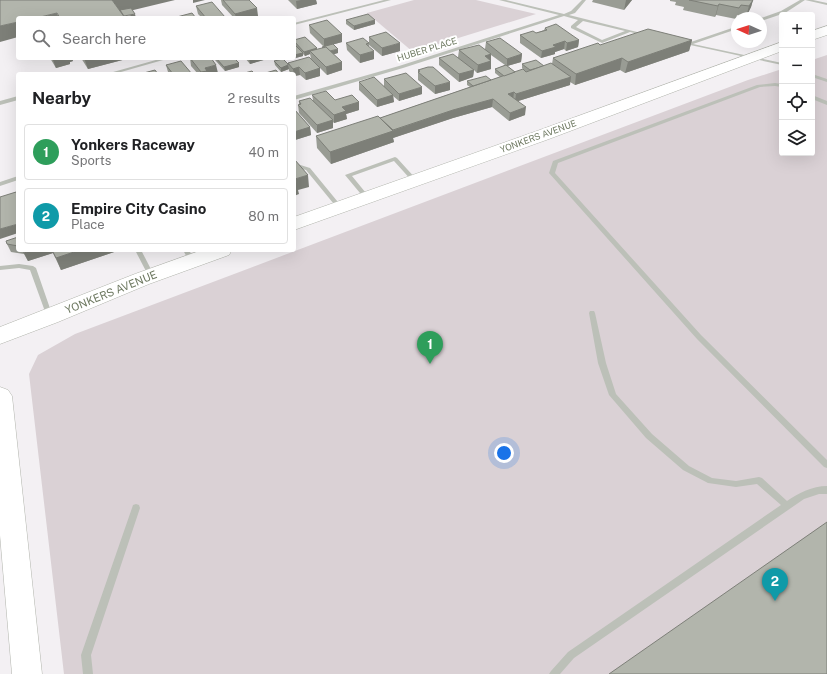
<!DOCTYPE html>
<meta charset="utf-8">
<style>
:root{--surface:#fff;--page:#f2f2f2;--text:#202124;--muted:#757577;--line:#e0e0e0;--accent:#db2777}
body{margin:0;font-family:"Public Sans",sans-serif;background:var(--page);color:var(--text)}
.controls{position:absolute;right:12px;top:12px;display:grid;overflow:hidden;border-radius:4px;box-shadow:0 4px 16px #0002}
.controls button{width:36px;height:36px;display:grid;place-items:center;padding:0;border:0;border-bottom:1px solid var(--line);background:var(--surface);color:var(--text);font:20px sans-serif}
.compass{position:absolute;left:731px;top:12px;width:36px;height:36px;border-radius:50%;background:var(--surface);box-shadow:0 4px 16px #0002;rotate:273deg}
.you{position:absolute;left:504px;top:453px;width:14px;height:14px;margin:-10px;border:3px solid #fff;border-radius:50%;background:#1a73e8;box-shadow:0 0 0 6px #1a73e833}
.badge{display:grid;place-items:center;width:26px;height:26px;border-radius:50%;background:var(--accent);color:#fff;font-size:13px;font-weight:700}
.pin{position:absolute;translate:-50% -33px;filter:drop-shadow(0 1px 2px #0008)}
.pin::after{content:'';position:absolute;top:21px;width:14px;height:12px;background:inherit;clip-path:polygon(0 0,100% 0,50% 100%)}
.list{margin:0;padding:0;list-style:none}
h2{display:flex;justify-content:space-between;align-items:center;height:52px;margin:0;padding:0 16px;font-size:17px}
h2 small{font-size:13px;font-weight:400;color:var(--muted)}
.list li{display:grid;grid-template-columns:26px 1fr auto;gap:12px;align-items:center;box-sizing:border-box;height:56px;margin:0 8px 8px;padding:0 8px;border:1px solid var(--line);border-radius:4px}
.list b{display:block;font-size:15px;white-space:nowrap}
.list p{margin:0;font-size:13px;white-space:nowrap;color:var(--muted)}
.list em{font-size:13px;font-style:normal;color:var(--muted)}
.icon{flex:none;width:22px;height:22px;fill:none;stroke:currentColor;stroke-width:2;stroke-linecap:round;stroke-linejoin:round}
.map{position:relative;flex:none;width:827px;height:674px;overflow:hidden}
.search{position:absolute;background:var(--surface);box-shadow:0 4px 16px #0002;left:16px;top:16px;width:280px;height:44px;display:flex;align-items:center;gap:10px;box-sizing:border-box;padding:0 14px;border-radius:4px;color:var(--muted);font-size:15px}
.panel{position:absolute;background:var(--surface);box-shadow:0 4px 16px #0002;left:16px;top:72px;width:280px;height:180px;border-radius:4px}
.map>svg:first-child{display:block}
.green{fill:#dad1d5}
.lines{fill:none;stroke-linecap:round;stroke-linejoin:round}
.major-casing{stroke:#b1b4ac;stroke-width:1}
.minor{fill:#bcc0b8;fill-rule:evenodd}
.major{fill:#fff;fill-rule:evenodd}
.wall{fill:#999c94}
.shaded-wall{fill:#7d7f78}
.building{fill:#b2b5ac;stroke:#7d7f78}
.labels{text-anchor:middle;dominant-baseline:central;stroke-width:4;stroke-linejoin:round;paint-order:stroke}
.far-street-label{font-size:9px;fill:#6e7961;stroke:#fff}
.street-label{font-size:11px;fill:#6e7961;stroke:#fff}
</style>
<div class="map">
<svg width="827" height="674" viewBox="0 0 827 674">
<rect width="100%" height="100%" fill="#f3f0f3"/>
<g class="green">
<polygon points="414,0 476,0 536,14 413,52 367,13"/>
<polygon points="827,55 827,674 64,674 29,374 38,355 75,334 748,80 782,69 782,153 812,153 812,60"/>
</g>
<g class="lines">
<defs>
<g id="major">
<polygon points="827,26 827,35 812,40 812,31"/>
<polygon points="782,42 782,51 549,139 294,230 294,217 537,131"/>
<polygon points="202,250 232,250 229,255 149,284 58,322 0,344 0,327 135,274"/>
<polygon points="0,387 8,390 12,396 42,674 12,674 0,535"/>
</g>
</defs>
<use href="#major" class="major-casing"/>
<g class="minor">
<polygon points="384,0 391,0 294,25 294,23"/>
<path d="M499,0H506L564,14L571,11L582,0H586L575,13L569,15L649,35L647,36L630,32L602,43L571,28V26L578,20L564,16L403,68L294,100V96L399,66L559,15ZM583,21L625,31L602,40L576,27Z"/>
<polygon points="800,0 813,0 827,3 827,5 805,0 785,13 761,21 761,18 781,11"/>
<polygon points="735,27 737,27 737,29 693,44 782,63 782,65 681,43 683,42 688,43"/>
<polygon points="163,58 170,58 114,74 106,74"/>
<polygon points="812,74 827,79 827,82 812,77"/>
<polygon points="775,83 782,84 782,87 775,86 760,87 558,163 555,173 701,335 827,460 827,468 824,467 697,339 549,173 553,161 757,85"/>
<polygon points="812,95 827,101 827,105 812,99"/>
<polygon points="18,96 18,100 0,105 0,101"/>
<polygon points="395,157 397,158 417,180 417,182 413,182 394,161 352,176 370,198 367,200 365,199 345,175"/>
<polygon points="294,163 310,168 342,207 342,209 338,209 306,170 294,167"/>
<polygon points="18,176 18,180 0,186 0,182"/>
<polygon points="135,250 141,250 154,275 153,277 149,277"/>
<polygon points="183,250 189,250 195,261 194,263 190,263"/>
<polygon points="19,264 33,266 36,268 53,317 52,319 48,319 47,317 30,270 19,268 0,270 0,266"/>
<path d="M590,311H594L595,313L606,363L616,394L652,434L689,466L712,478L736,481L759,477L762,478L787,501C799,493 812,486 827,486V494H819L804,499L574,658L560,674H549L551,671L568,652L781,505L757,484L736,487L708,483L683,470L646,438L609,395L598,363L589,313Z"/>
<polygon points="136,504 139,505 140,508 91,655 93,674 83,674 81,655 132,508 133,505"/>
</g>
<use href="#major" class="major"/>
</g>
<g class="wall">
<polygon points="221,0 249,0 258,16 249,18 234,18 222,5"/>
<polygon points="288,0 316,0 317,4 297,9"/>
<polygon points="593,0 632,0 624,10 592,2"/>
<polygon points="670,0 753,0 751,7 746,17 737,15 736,19 716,15 715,17 683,10 684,7 675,5 676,2 670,1"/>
<polygon points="196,6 225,17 225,18 202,18 198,14"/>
<polygon points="346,20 375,24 354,30 346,24"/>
<polygon points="309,25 342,34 342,42 324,47 310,33"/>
<polygon points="545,28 579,40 578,47 566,51 564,49 555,52 555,54 541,58 520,43 520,35 536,33 544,30"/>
<polygon points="369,37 400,51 382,56 369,45"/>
<polygon points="294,40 317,50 338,53 333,54 342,62 342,70 327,75 311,59 310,54 305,56 303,54 303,56 288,60 286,58 294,58 295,46 294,45"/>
<polygon points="692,40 689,51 625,73 620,70 575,85 570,82 570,85 518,101 525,115 509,121 492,107 453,118 393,138 394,142 331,164 317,148 316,136 380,118 470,87 467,85 467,81 491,80 500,77 495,73 495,69 505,65 491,55 491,69 477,73 474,70 473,77 459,82 439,65 439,58 458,57 459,50 485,49 486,42 522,54 521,62 507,66 515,72 526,72 522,68 522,64 544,66 552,64 553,58 600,45"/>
<polygon points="346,43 369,43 369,47 374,59 360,63 347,50"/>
<polygon points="50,58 72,58 73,61 70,62 70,64 56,68"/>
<polygon points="81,58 130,58 88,69"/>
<polygon points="190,58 218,73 213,74 198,74 191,66"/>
<polygon points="214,58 234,58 239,67 225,71 215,60"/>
<polygon points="245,58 266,58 267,59 250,64"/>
<polygon points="274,61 320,68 320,76 306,80 300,75 294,76 294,74 292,74 289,71 289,69 281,72 275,65"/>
<polygon points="166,65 192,74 169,74 168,72"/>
<polygon points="418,70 450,90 435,94 418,80"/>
<polygon points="384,79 422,94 399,101 393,96 394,102 377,107 359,90 359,82 384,86"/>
<polygon points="312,95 335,100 359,102 359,110 346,114 347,119 334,123 333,122 333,128 317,133 299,113 298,105 299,104 299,101 313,100"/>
<polygon points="294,109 310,127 311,135 295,140 294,138"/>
<polygon points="18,237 18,250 120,250 61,270 53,253 28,261 24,254 11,252 7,244"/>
</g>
<g class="shaded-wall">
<polygon points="112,0 175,0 121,13"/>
<polygon points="193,0 205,0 193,3"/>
<polygon points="301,0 316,0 317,4 297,9 296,1"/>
<polygon points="626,0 632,0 624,10"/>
<polygon points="753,0 751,7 746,17 749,6"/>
<polygon points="719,4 716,15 715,17 718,6"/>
<polygon points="257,8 258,16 249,18 236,18 235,14"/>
<polygon points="57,13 59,18 36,18"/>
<polygon points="135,14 136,18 124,18 124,17"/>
<polygon points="375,20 375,24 354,30 354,26"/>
<polygon points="18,22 18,37 0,42 0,26"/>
<polygon points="342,34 342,42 324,47 324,39"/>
<polygon points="579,40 578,47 566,51 567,43"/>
<polygon points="692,40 689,51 625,73 628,62"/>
<polygon points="565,41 564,49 555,52 555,54 541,58 542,51 553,45"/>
<polygon points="400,43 400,51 382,56 382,48"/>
<polygon points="317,48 317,52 310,51 310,54 305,56 304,52"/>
<polygon points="338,49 338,53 328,56 327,52"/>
<polygon points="374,51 374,59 360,63 360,55"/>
<polygon points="303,53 303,56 288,60 288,58 294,58 294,55"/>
<polygon points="491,54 491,69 477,73 478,65 485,56"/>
<polygon points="522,54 521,62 507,66 507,59"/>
<polygon points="61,58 72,58 73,61 70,62 70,64 56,68 53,60"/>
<polygon points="84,58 130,58 88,69"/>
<polygon points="249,58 266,58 267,59 250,64"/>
<polygon points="622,58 620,70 575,85 576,74"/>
<polygon points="342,62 342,70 327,75 326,67"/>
<polygon points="239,63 239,67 225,71 224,67"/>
<polygon points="216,65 218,73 213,74 201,74 201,72 205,68"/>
<polygon points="288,65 289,69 281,72 281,68"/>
<polygon points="299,67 300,75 294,76 293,69"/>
<polygon points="320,68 320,76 306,80 305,73"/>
<polygon points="474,70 473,77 459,82 459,74"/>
<polygon points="571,77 570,85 515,102 516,94"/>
<polygon points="450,82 450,90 435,94 435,86"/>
<polygon points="422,87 422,94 399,101 399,94"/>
<polygon points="514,92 513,100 508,94"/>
<polygon points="393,95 394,102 377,107 377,100"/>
<polygon points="493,99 492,107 453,118 393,138 394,142 331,164 330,152 453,110"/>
<polygon points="359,102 359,110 346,114 347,119 334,123 334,115 342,107"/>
<polygon points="526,107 525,115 509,121 510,113"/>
<polygon points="333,120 333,128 317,133 317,125"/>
<polygon points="310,127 311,135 295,140 294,132"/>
<polygon points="308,175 309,187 298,190 299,194 294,196 294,183 295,179"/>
<polygon points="18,224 18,233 0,239 0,229"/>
<polygon points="33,250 52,250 53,253 28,261 24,253"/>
<polygon points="80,250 120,250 61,270 56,258"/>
</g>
<g class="building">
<polygon points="0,0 114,0 112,0 125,18 60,18 57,13 36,18 18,18 18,22 0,26"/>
<polygon points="223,0 249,0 257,8 235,14"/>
<polygon points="689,0 753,0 749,6 741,5 739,8 719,4 718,6"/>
<polygon points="212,2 225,17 219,18 206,18 196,6"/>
<polygon points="131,8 135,14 124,16 120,10"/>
<polygon points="192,13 196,18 173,18"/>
<polygon points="368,14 375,20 354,26 346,20"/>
<polygon points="327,20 342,34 324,39 309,25"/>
<polygon points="556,24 579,40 567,43 565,41 553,45 556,47 542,51 520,35 533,31 536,33 547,30 545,28"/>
<polygon points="648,29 692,40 628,62 622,58 576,74 553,58 598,43 600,45"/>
<polygon points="386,32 400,43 382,48 369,37"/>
<polygon points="305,37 317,48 304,52 294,41 294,40"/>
<polygon points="363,38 369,43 366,44 374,51 360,55 346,43"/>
<polygon points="500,38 522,54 507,59 486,42"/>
<polygon points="333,44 338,49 330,51 326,47 323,48 322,47"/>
<polygon points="295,45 303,53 294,55 294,46"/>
<polygon points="479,45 491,54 485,56 491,61 478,65 459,50"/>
<polygon points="326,47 342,62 326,67 310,51"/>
<polygon points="453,54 474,70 459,74 439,58"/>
<polygon points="309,57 320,68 305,73 299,67 293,69 288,63"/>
<polygon points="52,58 61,58 53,60"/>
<polygon points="190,58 211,58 216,65 205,68 207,71 201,72"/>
<polygon points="216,58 234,58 239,63 224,67"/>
<polygon points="283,59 288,64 288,65 281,68 274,61"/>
<polygon points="536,60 544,66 530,70 522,64"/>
<polygon points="181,61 192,74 173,74 166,65"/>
<polygon points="551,63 571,77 516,94 514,92 508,94 526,107 510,113 493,99 453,110 393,130 380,118 523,69 526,72"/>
<polygon points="506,65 515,72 504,76 495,69"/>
<polygon points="428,67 433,67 450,82 435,86 418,72 420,71 418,70"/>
<polygon points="155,70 158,74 140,74"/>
<polygon points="276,70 279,74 262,74"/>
<polygon points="252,71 255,74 241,74"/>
<polygon points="406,73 422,87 399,94 384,79"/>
<polygon points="486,76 491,80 473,86 467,81"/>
<polygon points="374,77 393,95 377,100 359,82"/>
<polygon points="326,91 335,100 352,95 359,102 342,107 346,111 334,115 312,95"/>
<polygon points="310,98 333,120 317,125 298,105 301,104 299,101"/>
<polygon points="294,109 310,127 294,132"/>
<polygon points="378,116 393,131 330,152 316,136"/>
<polygon points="294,160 295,160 308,175 295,179 297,182 294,183"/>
<polygon points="16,192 18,196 18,224 0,229 0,197"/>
<polygon points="18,237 18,246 7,244 6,241"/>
<polygon points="23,250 33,250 24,253"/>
<polygon points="52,250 80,250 56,258"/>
<polygon points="827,522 827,674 609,674"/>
</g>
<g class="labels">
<g class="far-street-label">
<text transform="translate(427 49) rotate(-17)">HUBER PLACE</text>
<text transform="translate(538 136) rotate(-20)">YONKERS AVENUE</text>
</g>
<g class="street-label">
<text transform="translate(111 292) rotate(-22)">YONKERS AVENUE</text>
</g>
</g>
</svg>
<div class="controls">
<button>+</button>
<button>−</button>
<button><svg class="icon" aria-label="locate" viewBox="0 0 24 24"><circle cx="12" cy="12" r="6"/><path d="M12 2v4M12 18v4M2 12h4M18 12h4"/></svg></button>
<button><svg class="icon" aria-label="layers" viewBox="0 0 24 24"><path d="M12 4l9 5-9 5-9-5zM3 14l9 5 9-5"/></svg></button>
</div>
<svg class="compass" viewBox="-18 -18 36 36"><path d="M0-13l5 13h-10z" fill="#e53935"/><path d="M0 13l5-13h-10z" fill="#757577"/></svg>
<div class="you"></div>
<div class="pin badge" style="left:430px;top:364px;background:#2e9e5b">1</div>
<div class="pin badge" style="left:775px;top:601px;background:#0f9aa8">2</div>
<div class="search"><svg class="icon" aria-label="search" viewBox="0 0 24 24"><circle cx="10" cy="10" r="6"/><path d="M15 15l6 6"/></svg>Search here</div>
<section class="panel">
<h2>Nearby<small>2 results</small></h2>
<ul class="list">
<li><span class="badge" style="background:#2e9e5b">1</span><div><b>Yonkers Raceway</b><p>Sports</p></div><em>40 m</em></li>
<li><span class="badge" style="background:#0f9aa8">2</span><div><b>Empire City Casino</b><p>Place</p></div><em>80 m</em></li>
</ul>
</section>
</div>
